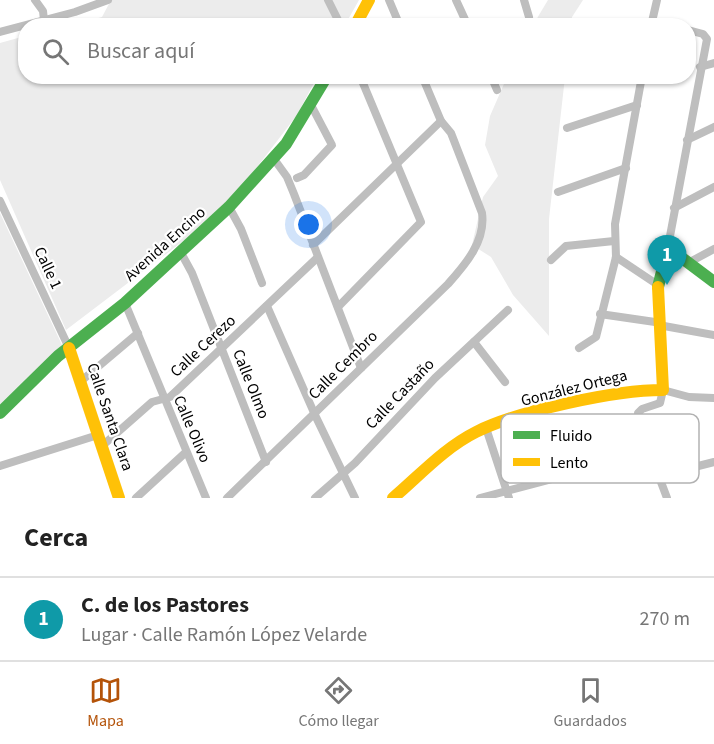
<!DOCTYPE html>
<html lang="es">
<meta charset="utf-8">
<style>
:root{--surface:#fff;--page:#f6f6f6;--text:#222;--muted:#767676;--line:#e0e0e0;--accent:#b45309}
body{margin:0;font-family:"Source Sans 3",sans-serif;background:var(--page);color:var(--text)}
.you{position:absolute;left:309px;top:225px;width:21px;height:21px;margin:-15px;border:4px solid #fff;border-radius:50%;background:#1a73e8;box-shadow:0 0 0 9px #1a73e833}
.badge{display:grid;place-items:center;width:39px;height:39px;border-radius:50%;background:var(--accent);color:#fff;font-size:20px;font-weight:700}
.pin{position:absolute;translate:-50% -50px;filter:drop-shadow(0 2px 3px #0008)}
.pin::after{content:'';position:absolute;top:32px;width:21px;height:18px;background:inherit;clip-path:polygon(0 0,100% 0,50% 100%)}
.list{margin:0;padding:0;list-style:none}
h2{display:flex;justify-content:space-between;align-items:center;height:78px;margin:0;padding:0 24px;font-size:26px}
h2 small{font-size:20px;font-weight:400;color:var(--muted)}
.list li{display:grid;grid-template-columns:39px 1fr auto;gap:18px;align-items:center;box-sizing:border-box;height:84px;padding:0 24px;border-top:2px solid var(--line)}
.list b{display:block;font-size:22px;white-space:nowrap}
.list p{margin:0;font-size:20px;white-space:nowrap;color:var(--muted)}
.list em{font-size:20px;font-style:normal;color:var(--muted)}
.icon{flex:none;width:33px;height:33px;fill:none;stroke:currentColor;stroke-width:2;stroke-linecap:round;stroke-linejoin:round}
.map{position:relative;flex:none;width:714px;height:498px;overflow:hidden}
.search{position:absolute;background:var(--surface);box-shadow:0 2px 4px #0004;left:18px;right:18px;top:18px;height:66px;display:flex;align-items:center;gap:15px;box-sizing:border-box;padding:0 21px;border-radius:24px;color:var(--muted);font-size:22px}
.sheet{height:162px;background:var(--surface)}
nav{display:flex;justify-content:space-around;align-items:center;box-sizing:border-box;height:84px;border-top:2px solid var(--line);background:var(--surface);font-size:16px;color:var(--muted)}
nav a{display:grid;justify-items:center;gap:3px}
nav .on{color:var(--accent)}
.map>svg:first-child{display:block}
.green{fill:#ececec}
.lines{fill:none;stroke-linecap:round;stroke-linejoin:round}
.street{stroke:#bebebe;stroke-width:8}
.fast{stroke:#4caf50;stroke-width:12}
.slow{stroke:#ffc107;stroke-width:12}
.labels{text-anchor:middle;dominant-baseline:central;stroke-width:4.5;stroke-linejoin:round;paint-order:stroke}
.street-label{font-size:16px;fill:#000;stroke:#fff}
.key{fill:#fff;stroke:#b2b2b2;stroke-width:1.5}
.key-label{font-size:16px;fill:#000}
</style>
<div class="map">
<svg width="714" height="498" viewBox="0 0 714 498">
<rect width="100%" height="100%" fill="#fff"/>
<g class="green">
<polygon points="111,0 359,0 345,25 69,26 102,17"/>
<polygon points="548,0 583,0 572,17 571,25 533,25"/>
<polygon points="25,36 26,76 317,77 297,115 224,210 66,330 0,180 0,43"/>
<polygon points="507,77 565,77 549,219 549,336 513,295 491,257 472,245 483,197 498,176 485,145 490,116"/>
<polygon points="0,213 62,345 0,405"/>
</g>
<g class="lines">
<g class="street">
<polyline points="35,0 43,11 44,20"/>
<polyline points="328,0 341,26"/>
<polyline points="389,0 400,26"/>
<polyline points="456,0 468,26"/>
<polyline points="524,0 529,17"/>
<polyline points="652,23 665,26"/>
<polyline points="651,26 657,0"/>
<polyline points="0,32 75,12 108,0"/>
<polyline points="700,67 714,63"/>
<polyline points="491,76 497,90"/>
<polyline points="567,128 637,105"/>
<polyline points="687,140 714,127"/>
<polyline points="274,159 287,177 294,194 361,368"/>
<polyline points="297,178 304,175 332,145 311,105"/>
<polyline points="558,192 626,168"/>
<polyline points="0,201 69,348"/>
<polyline points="229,207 241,229 262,283"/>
<polyline points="674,208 714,187"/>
<polyline points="313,245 441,121"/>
<polyline points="180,251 192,273 266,462"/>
<polyline points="667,252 707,39 703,34 688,30"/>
<polyline points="616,257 658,285"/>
<polyline points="551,260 566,246 614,241"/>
<polyline points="688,263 714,249"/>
<polyline points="125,303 206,498"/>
<polyline points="267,306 315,415 355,498"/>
<polyline points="338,307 421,222 360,76"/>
<polyline points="600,314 655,322 664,326 714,335"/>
<polyline points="474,342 505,382"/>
<polyline points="579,348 596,337 616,257 615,224 642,76"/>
<polyline points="80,382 138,333"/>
<polyline points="486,428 509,498"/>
<polyline points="102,446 152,402 170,397 317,258"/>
<polyline points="0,466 98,435"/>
<polyline points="659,476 714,462"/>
<polyline points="136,498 185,453"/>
<path d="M227,498L448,284C465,265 486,241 482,213L451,133L441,121L422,76"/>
<polyline points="315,498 355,463 435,378 508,310"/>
<polyline points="480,498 651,453"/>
<polyline points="667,498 647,445 640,434 638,413 642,409 660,403 663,390 689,397 714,398"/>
</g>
<g class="fast">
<polyline points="658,287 667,252 682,258 714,282"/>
<polyline points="0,413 58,356 125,303 229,207 286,144 327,76"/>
</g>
<g class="slow">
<polyline points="355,26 369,0"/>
<polyline points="69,348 119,498"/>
<path d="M393,498C419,476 444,448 476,432C518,411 615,390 663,390L658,287"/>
</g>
</g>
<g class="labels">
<g class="street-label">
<text transform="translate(165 244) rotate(-42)">Avenida Encino</text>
<text transform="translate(48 268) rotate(65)">Calle 1</text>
<text transform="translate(203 346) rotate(-43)">Calle Cerezo</text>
<text transform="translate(343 365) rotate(-45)">Calle Cembro</text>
<text transform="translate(251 384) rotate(68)">Calle Olmo</text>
<text transform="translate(574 388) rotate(-14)">González Ortega</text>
<text transform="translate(400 394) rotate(-46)">Calle Castaño</text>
<text transform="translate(110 417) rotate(71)">Calle Santa Clara</text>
<text transform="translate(192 429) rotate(67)">Calle Olivo</text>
</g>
</g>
<rect x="501" y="414" width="198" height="69" rx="9" class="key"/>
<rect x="513" y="431" width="27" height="8" fill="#4caf50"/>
<rect x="513" y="458" width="27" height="8" fill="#ffc107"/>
<g class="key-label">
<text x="550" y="441">Fluido</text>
<text x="550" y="468">Lento</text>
</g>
</svg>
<div class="you"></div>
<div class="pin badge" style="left:667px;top:285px;background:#0f9aa8">1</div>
<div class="search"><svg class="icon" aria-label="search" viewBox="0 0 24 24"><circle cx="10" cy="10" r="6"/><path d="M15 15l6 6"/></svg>Buscar aquí</div>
</div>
<section class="sheet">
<h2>Cerca<small></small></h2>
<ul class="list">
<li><span class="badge" style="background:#0f9aa8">1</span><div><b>C. de los Pastores</b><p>Lugar · Calle Ramón López Velarde</p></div><em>270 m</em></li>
</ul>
</section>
<nav>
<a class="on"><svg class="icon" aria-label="map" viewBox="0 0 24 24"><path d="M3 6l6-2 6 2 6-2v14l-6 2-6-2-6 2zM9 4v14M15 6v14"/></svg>Mapa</a>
<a><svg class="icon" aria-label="directions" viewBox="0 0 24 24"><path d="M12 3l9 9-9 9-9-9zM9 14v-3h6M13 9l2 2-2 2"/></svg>Cómo llegar</a>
<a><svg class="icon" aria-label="saved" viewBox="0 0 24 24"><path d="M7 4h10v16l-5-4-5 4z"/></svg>Guardados</a>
</nav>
